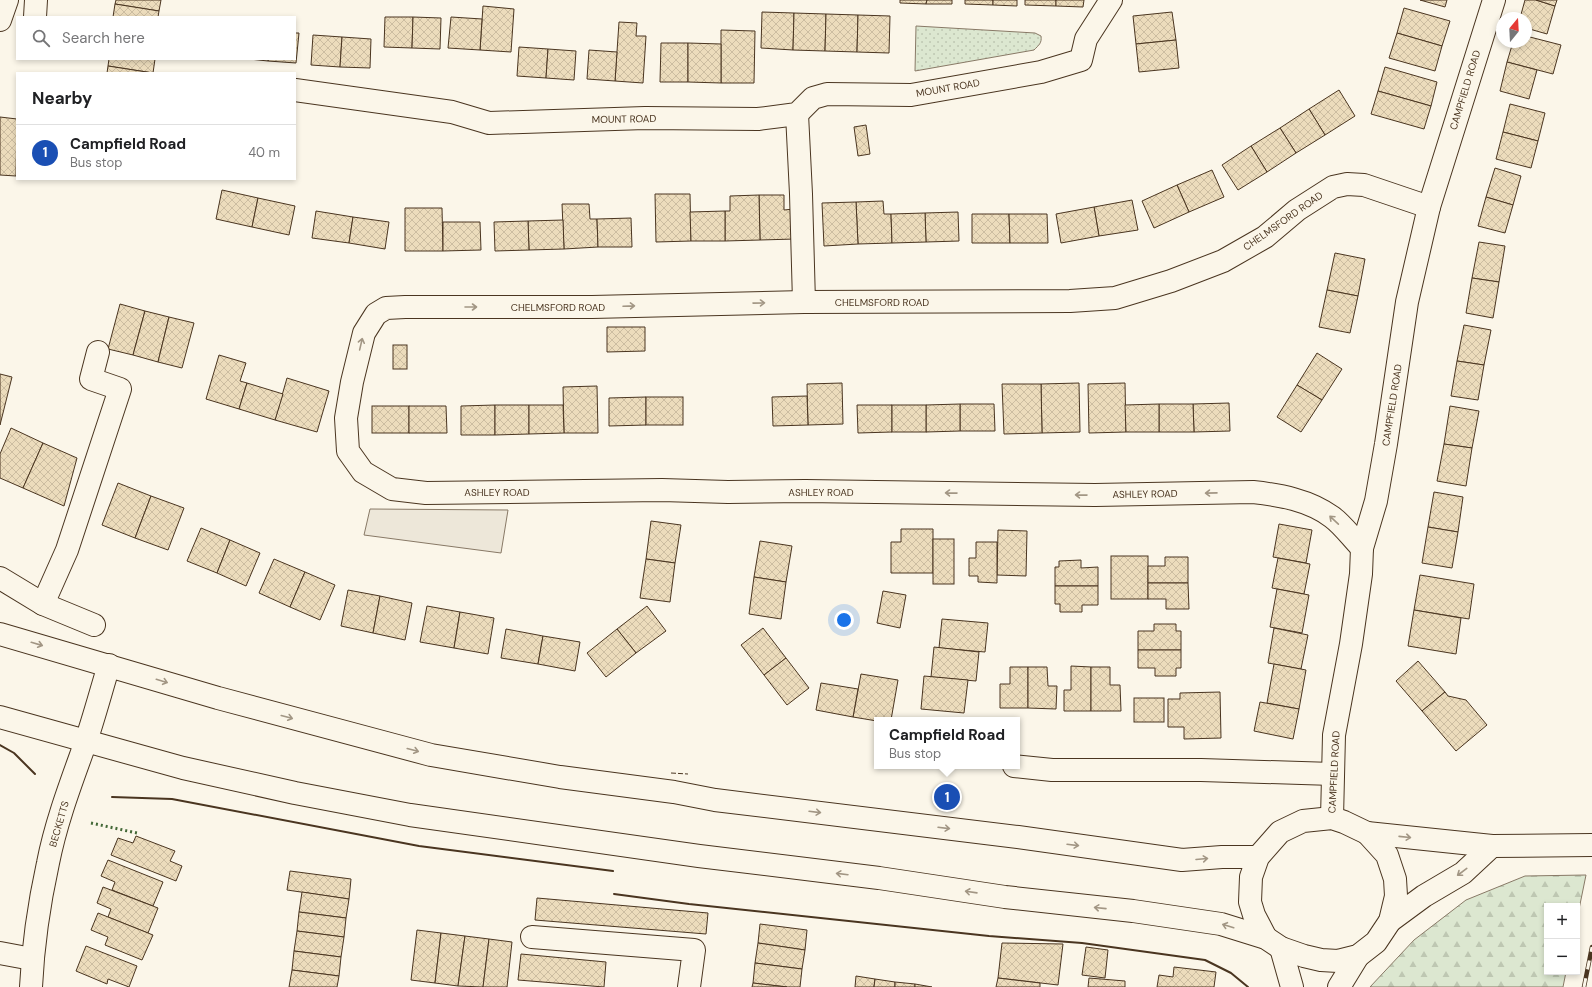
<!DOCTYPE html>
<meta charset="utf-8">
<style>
:root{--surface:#fff;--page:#f2f2f2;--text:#202124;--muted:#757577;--line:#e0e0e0;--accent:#111827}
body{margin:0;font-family:"DM Sans",sans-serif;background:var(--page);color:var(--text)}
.controls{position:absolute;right:12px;bottom:12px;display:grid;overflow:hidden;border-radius:0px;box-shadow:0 2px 6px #0003}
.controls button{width:36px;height:36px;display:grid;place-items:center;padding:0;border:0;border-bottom:1px solid var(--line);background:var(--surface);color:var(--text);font:20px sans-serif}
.compass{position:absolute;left:1496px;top:12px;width:36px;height:36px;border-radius:50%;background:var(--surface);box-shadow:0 2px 6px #0003;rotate:18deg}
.you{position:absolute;left:844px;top:620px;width:14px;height:14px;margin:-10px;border:3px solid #fff;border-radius:50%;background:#1a73e8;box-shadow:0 0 0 6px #1a73e833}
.badge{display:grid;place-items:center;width:26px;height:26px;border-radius:50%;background:var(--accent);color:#fff;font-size:13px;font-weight:700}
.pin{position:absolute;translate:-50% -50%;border:2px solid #fff;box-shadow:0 1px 4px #0006}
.popup{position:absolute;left:874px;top:717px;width:146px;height:52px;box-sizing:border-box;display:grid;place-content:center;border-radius:0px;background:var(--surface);filter:drop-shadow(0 1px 3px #0005);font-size:13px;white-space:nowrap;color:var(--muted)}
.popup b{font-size:15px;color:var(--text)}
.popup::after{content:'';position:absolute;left:50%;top:100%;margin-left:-8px;border:8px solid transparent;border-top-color:var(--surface)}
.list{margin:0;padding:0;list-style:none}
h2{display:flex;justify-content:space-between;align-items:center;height:52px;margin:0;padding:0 16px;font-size:17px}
h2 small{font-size:13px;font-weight:400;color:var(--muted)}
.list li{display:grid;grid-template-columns:26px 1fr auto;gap:12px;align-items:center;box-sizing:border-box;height:56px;padding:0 16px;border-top:1px solid var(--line)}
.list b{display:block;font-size:15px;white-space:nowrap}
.list p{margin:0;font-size:13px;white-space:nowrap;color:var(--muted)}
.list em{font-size:13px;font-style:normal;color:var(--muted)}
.icon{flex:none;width:22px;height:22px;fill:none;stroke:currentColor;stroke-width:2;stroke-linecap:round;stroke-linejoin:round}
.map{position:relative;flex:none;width:1592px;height:987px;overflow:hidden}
.search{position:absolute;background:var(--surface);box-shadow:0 2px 6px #0003;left:16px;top:16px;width:280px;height:44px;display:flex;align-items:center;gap:10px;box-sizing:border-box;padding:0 14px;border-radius:0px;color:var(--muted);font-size:15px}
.panel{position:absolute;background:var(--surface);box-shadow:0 2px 6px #0003;left:16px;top:72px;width:280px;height:108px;border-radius:0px}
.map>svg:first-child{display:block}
.grass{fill:url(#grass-dots);stroke:#887966}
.forest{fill:url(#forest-firs);stroke:#887966}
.parking{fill:#ede7d9;stroke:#887966}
.building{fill:url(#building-cross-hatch);stroke:#4a3520}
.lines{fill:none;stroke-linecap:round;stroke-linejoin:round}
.minor-casing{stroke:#4a3520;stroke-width:24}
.highway-casing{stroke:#4a3520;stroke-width:24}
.minor{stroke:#fbf6e9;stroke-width:22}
.highway{stroke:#fbf6e9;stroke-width:22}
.rail-casing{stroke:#4a3520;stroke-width:4.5}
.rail{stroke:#fbf6e9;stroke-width:3;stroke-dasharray:9;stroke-linecap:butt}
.hedge{stroke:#436837;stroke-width:3;stroke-dasharray:2 3;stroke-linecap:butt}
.fence{stroke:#4a3520;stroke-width:1;stroke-dasharray:5 2;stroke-linecap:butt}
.wall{stroke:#4a3520;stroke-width:2}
.oneway{stroke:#a29684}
.labels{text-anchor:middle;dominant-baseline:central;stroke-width:3;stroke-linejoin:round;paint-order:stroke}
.street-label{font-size:10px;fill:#4a3520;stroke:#fbf6e9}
</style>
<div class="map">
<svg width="1592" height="987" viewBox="0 0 1592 987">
<defs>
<pattern id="grass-dots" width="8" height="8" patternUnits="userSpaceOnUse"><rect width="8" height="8" fill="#dce7d0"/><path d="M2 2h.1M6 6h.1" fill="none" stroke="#bec7b2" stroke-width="1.8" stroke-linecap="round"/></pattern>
<pattern id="forest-firs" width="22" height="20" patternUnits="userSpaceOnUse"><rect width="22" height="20" fill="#dce7d0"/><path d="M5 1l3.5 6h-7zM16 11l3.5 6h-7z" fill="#bec7b2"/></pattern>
<pattern id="building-cross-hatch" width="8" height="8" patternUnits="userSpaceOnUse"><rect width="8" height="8" fill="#ecdcbc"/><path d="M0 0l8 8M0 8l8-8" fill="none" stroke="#ccbda1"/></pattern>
</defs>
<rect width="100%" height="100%" fill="#fbf6e9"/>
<path class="grass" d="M916,26L1035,33L1041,36C1042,43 1039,45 1034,50L915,71Z"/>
<polygon class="forest" points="1586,875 1577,919 1577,906 1547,906 1547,972 1566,972 1563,987 1370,987 1414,940 1466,900 1525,876"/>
<polygon class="parking" points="370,509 508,510 501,553 364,535"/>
<g class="building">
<polygon points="116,0 161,0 159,11 115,4"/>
<polygon points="900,0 927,0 926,4 900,3"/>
<polygon points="927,0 952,0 952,4 926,4"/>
<polygon points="965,0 993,0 993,5 965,4"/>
<polygon points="993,0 1017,0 1017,6 993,5"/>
<polygon points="1025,0 1056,0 1056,6 1025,5"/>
<polygon points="1056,0 1084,0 1083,7 1056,6"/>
<polygon points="1420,0 1447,0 1445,7"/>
<polygon points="1525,0 1536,0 1555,6 1547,34 1526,28 1526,18 1520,18"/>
<polygon points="1536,0 1557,0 1555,6"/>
<polygon points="115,4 159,11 158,17 113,17"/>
<polygon points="483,6 514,9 511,52 480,50"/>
<polygon points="1404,8 1450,21 1442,46 1397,33"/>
<polygon points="762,12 794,13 793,50 761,48"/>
<polygon points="1172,12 1176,40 1136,44 1133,16"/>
<polygon points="794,13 826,14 825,51 793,50"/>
<polygon points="826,14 858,15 857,52 825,51"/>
<polygon points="858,15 890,16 889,53 857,52"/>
<polygon points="385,17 413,17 412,48 384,47"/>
<polygon points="413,17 441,18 440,49 412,48"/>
<polygon points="451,17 482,19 480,50 448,48"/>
<polygon points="619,22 637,23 636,36 646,36 643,83 615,81"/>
<polygon points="721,30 755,31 754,83 721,83"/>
<polygon points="295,33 299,33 296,63 268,61 268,59 295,59"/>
<polygon points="1397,33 1442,46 1435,71 1389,58"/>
<polygon points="313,35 342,37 340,67 311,65"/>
<polygon points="1526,36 1561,45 1553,74 1507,62 1513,42 1526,42"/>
<polygon points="342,37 371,39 370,68 340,67"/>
<polygon points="1176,40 1179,68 1139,72 1136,44"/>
<polygon points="661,43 688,43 688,82 660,82"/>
<polygon points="688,43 721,44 721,83 688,82"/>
<polygon points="519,47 548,49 546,78 517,76"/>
<polygon points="548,49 576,51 574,80 546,78"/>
<polygon points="589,50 617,52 615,81 587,79"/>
<polygon points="109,59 155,59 153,73 108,66"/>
<polygon points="249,59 268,59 268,61"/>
<polygon points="1507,62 1537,70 1529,99 1500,91"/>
<polygon points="108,66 153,73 107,73"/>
<polygon points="1385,67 1437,82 1431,106 1378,91"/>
<polygon points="1339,90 1355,116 1325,135 1309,109"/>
<polygon points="1378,91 1431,106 1424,129 1371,114"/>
<polygon points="1510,104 1545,113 1538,141 1503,132"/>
<polygon points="1309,109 1325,135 1296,153 1280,128"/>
<polygon points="0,117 17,119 16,176 0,175"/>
<polygon points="866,125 870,154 858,156 854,127"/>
<polygon points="1280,128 1296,153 1267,172 1251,146"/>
<polygon points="1503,132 1538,141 1531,168 1496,159"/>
<polygon points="1251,146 1267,172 1238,190 1222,165"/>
<polygon points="1495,168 1521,176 1513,205 1486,197"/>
<polygon points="1212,170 1224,197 1189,212 1177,185"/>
<polygon points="1177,185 1189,212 1154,228 1142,201"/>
<polygon points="222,190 258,198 252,227 216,219"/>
<polygon points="655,194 690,194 691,241 656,242"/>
<polygon points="759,195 784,195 784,210 794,209 795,239 760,240"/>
<polygon points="759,195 760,240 725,241 725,211 730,211 730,196"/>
<polygon points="1486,197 1513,205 1505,233 1478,226"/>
<polygon points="258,198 295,206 289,235 252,227"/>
<polygon points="1132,200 1138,230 1099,236 1094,207"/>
<polygon points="883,201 884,214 891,214 892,243 858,244 856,202"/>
<polygon points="856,202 858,244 824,246 822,203"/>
<polygon points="562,204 589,204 590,219 597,219 598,247 564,249"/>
<polygon points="1094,207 1099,236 1061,243 1056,214"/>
<polygon points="405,208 442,208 443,251 405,251"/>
<polygon points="316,211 353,217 349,243 312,238"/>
<polygon points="725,211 725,241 691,241 690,212"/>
<polygon points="958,212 959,241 926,242 925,213"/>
<polygon points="925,213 926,242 892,243 891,214"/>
<polygon points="972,214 1009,214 1010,243 972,243"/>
<polygon points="1009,214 1047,214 1048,243 1010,243"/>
<polygon points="353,217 389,222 385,249 349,243"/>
<polygon points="631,218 632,247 598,247 597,219"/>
<polygon points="563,220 564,249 529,250 528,221"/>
<polygon points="528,221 529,250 495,251 494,222"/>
<polygon points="443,222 480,222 481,250 443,251"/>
<polygon points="1479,242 1505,246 1499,282 1472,278"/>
<polygon points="1335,253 1365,259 1358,296 1327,290"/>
<polygon points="1472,278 1499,282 1493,318 1466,313"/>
<polygon points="1327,290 1358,296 1350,333 1319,327"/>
<polygon points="120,304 145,311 133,355 108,349"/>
<polygon points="145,311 169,317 158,362 133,355"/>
<polygon points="169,317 194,323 182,368 158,362"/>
<polygon points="1464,325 1491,330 1484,365 1457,361"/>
<polygon points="607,327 645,327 645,351 607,352"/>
<rect x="393" y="345" width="14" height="24"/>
<polygon points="1317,353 1342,369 1322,400 1297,385"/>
<polygon points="219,355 246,363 240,381 247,383 239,409 206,399"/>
<polygon points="1457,361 1484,365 1478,400 1451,396"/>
<polygon points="0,374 12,377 0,425"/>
<polygon points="287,378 329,391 317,432 275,420"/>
<polygon points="247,383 283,394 275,420 239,409"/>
<polygon points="842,383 843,424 808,425 807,384"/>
<polygon points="1079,383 1080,432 1042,433 1041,384"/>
<polygon points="1125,383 1126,432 1089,433 1088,384"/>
<polygon points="1002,384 1041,384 1042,433 1004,434"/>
<polygon points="1297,385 1322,400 1301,432 1277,417"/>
<polygon points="597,386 598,433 564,433 563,387"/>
<polygon points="807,396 808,425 773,426 772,397"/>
<polygon points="646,397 646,425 609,426 609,398"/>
<rect x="646" y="397" width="37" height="28"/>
<polygon points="1229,403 1230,431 1194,432 1193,404"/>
<polygon points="960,404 994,404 995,431 960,431"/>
<polygon points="960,404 960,431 926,432 926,405"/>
<polygon points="1159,404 1193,404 1194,432 1159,432"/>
<polygon points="1159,404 1159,432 1126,432 1125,405"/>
<polygon points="495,405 495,435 461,435 461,406"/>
<polygon points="495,405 529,405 529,434 495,435"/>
<polygon points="529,405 563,405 564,433 529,434"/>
<polygon points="857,405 892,405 892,432 858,433"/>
<rect x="892" y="405" width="34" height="27"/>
<rect x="372" y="406" width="37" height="27"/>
<polygon points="409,406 446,406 447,433 409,433"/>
<polygon points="1450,406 1479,411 1472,448 1444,444"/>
<polygon points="11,428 43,443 23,488 0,478 0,454"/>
<polygon points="43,443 77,458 64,506 23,488"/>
<polygon points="1444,444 1472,448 1466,486 1437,481"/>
<polygon points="118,483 151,496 135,538 102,525"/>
<polygon points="1434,492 1463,497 1458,532 1428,527"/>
<polygon points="151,496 184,508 168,550 135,538"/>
<polygon points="651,521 681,525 675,563 646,559"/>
<polygon points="1279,524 1312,530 1306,563 1273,557"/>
<polygon points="1428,527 1458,532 1452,568 1422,563"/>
<polygon points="201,528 230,540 217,573 187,561"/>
<polygon points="901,529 933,529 933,573 891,573 891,542 901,542"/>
<polygon points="998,530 1027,531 1026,576 997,575"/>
<rect x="933" y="539" width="21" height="45"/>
<polygon points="230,540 260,553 246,586 217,573"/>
<polygon points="760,541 792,546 786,582 754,577"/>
<polygon points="976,542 997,542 997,583 978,582 978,576 969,576 969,558 976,558"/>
<rect x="1111" y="556" width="37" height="43"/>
<polygon points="1165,557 1188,557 1188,583 1148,583 1148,566 1165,566"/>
<polygon points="1278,558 1310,564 1304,594 1272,588"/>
<polygon points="274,559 305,572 290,607 259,593"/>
<polygon points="646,559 675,563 670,602 640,598"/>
<polygon points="1081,560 1081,568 1098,567 1098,586 1055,586 1055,567 1059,567 1059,561"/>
<polygon points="305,572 335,585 320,620 290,607"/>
<polygon points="1420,575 1474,584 1469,619 1414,610"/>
<polygon points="754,577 786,582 781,619 749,614"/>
<polygon points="1148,583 1188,583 1189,609 1166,609 1166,599 1148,599"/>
<polygon points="1055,586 1098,586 1098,605 1082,605 1082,612 1060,612 1060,604 1055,604"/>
<polygon points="1277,589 1309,595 1302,633 1270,627"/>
<polygon points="348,590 380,596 373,633 341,626"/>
<polygon points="883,591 906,595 900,628 877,623"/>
<polygon points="380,596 412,603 405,640 373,633"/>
<polygon points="427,606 460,612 454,648 420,642"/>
<polygon points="647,606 666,631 636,653 617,629"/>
<polygon points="1414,610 1461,618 1456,654 1408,646"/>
<polygon points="460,612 494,618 488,654 454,648"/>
<polygon points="942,619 988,623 985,652 939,648"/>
<polygon points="1154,624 1176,624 1176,631 1181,631 1181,650 1138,650 1138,631 1154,631"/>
<polygon points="763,628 786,658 764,675 741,645"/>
<polygon points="1274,628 1308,635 1301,669 1268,663"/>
<polygon points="506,629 543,636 538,664 501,658"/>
<polygon points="617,629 636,653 606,677 587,653"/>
<polygon points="543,636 580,642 575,671 538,664"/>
<polygon points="934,647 979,652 976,681 931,677"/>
<polygon points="1138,650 1181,650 1181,668 1176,668 1176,676 1155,676 1155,668 1138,668"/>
<polygon points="786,658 809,688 787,705 764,675"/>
<polygon points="1418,661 1445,692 1422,711 1396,681"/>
<polygon points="1274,664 1306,670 1299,709 1267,703"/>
<polygon points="1071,666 1091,667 1091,711 1064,711 1064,690 1071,690"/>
<polygon points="1010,667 1028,667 1028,708 1000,708 1000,684 1010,684"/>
<polygon points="1028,667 1047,667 1048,686 1057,686 1056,709 1028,708"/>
<polygon points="1091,667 1110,667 1110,685 1120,685 1121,711 1091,711"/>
<polygon points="861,674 898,680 891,720 877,720 877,721 853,717"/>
<polygon points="924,676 968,680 964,713 921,709"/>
<polygon points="821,683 858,689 853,717 816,710"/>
<polygon points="1220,692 1221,738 1184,739 1184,727 1168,727 1168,699 1180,699 1180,693"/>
<polygon points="1445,692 1448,696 1466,700 1487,725 1456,751 1422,711"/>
<rect x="1134" y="698" width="30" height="24"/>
<polygon points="1260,702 1299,709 1293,739 1254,731"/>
<polygon points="136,836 175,851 170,861 182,866 176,881 111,855 118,838 133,843"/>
<polygon points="108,860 163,882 153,906 112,890 115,882 101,876"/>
<polygon points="290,871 351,879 349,899 287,890"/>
<polygon points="103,887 158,908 148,933 108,917 111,909 97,903"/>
<polygon points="302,892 349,899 346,918 299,912"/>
<polygon points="537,898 708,913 706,934 535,920"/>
<polygon points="299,912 346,918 344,937 297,931"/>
<polygon points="98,913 153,935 142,960 105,945 108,937 91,930"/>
<polygon points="760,924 807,930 805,950 758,943"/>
<polygon points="417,930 441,933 435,983 411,980"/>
<polygon points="297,931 344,937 341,957 294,951"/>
<polygon points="441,933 465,936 458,986 435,983"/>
<polygon points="465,936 489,939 483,987 458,986"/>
<polygon points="489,939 512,942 507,987 483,987"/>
<polygon points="758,943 805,950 802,969 755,963"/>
<polygon points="1002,943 1063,944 1058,985 998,978"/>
<polygon points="86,946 137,966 129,987 108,979 107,984 76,971"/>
<polygon points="1086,947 1108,950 1105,978 1082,975"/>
<polygon points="294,951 341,957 339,976 292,970"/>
<polygon points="521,954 606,962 604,987 518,980"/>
<polygon points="755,963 802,969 800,987 787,987 753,983"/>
<polygon points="1174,967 1216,972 1214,987 1157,987 1159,975 1173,977"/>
<polygon points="292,970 339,976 337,987 289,987"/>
<polygon points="856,976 875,979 874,987 855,987"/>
<polygon points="998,978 1040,983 1040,987 996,987"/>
<polygon points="1089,978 1125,981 1125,987 1088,987"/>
<polygon points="875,979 895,982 895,987 874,987"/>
<polygon points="895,982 915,984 915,987 895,987"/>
<polygon points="753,983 787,987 752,987"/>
<polygon points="915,984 932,987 915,987"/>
</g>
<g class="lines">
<defs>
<g id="minor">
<polyline points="35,17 36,0"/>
<polyline points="0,20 7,0"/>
<polyline points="295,90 452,112 489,123 645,118 758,119 797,114 813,98 827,94 911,95 1041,72 1081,60 1086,39 1111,0"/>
<polyline points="797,114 801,194 804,302"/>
<path d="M1362,548C1352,538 1343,525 1332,517C1309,500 1280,495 1253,492L1095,495L805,491L728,492L662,490L426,493L392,489L363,472L348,451L346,418L352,382L364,333L376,314L386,308L405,307H592L804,302L1070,301L1115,298L1171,281L1223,261L1265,237L1297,210L1333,187L1347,184L1364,185L1429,207"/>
<polyline points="0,578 43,604 94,625"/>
<polyline points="43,604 67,550 120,389 91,379 98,352"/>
<polyline points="1014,766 1052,770 1201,770 1333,774"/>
<polyline points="1332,818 1334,735 1351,644 1361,574 1362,548 1376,501 1386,444 1407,302 1429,207 1494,0"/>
<polyline points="532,937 694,950 689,987"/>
<polyline points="1281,948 1292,987"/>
<polyline points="0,953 32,959"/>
<path d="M31,987C33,945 39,904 48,863C56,822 71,783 85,744C94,718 101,691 109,665"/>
<polyline points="1339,987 1358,956"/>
</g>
<g id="highway">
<polyline points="0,634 218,698 431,755 560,777 674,792 715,800 1018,837 1182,860 1222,857 1258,857"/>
<polyline points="0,717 183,768 295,793 410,815 699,856 879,878 1005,897 1133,911 1221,924 1266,938 1281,948 1304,956 1321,960 1338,961 1358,956 1376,942 1390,921 1396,896 1395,879 1387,855 1367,833"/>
<polyline points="1390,921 1424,896 1463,873 1492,846"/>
<polyline points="1266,938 1254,915 1250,902 1251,877 1258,857 1280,832 1303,821 1332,818 1344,822 1367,833 1492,846 1592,845"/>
</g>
</defs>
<use href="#minor" class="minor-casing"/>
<use href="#highway" class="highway-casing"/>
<use href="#minor" class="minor"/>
<use href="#highway" class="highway"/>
<defs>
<polyline id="rail" points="1584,987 1592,947"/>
</defs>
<use href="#rail" class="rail-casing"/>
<use href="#rail" class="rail"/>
<polyline class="hedge" points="91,823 137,833"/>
<polyline class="fence" points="671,773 688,774"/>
<g class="wall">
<polyline points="0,745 14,753 35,774"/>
<polyline points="112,797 172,799 419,846 613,871"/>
<polyline points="614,894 689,904 989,936 1082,943 1205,960 1231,973 1248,987"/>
</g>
</g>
<defs><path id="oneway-shaft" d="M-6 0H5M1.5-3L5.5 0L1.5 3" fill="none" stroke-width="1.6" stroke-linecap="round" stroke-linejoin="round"/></defs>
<g class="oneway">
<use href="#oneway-shaft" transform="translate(759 303) rotate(-1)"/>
<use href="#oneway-shaft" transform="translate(629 306) rotate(-2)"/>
<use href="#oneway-shaft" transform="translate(471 307)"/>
<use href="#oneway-shaft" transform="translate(361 344) rotate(-77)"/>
<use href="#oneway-shaft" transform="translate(951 493) rotate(-179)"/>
<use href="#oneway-shaft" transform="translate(1211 493) rotate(179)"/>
<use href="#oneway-shaft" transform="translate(1081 495) rotate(-179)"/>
<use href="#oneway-shaft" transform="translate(1334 520) rotate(-137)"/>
<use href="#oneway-shaft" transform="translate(37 644) rotate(16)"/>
<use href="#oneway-shaft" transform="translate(162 681) rotate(17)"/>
<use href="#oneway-shaft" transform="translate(287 717) rotate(15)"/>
<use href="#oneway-shaft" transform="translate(413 750) rotate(15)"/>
<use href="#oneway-shaft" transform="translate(815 812) rotate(7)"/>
<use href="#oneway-shaft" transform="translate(944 828) rotate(7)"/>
<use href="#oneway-shaft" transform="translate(1405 837) rotate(6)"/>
<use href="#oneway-shaft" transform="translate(1073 845) rotate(7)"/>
<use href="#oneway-shaft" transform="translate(1202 859) rotate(-5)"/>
<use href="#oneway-shaft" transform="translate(1462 872) rotate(143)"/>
<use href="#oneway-shaft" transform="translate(842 874) rotate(-173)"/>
<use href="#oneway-shaft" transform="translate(971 892) rotate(-172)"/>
<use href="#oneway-shaft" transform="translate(1100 908) rotate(-174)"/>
<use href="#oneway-shaft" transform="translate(1228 926) rotate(-163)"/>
</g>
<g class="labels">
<g class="street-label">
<text transform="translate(948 88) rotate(-10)">MOUNT ROAD</text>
<text transform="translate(1465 90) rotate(-73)">CAMPFIELD ROAD</text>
<text transform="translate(624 119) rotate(-1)">MOUNT ROAD</text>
<text transform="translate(1283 221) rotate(-35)">CHELMSFORD ROAD</text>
<text x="882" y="302">CHELMSFORD ROAD</text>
<text x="558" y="307">CHELMSFORD ROAD</text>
<text transform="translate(1392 405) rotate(-81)">CAMPFIELD ROAD</text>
<text x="497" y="492">ASHLEY ROAD</text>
<text x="821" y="492">ASHLEY ROAD</text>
<text transform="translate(1145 494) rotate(-1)">ASHLEY ROAD</text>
<text transform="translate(1334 772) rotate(-87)">CAMPFIELD ROAD</text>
<text transform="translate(59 824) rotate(-74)">BECKETTS</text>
</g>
</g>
</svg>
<div class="controls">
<button>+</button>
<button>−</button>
</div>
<svg class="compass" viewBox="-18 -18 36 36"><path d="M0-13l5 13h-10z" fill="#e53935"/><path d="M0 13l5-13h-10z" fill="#757577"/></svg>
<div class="you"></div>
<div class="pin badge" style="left:947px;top:797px;background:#1a4fb4">1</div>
<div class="popup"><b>Campfield Road</b>Bus stop</div>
<div class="search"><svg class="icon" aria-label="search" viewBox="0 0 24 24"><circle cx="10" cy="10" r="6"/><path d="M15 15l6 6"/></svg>Search here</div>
<section class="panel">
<h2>Nearby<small></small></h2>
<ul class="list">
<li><span class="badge" style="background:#1a4fb4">1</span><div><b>Campfield Road</b><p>Bus stop</p></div><em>40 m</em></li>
</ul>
</section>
</div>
